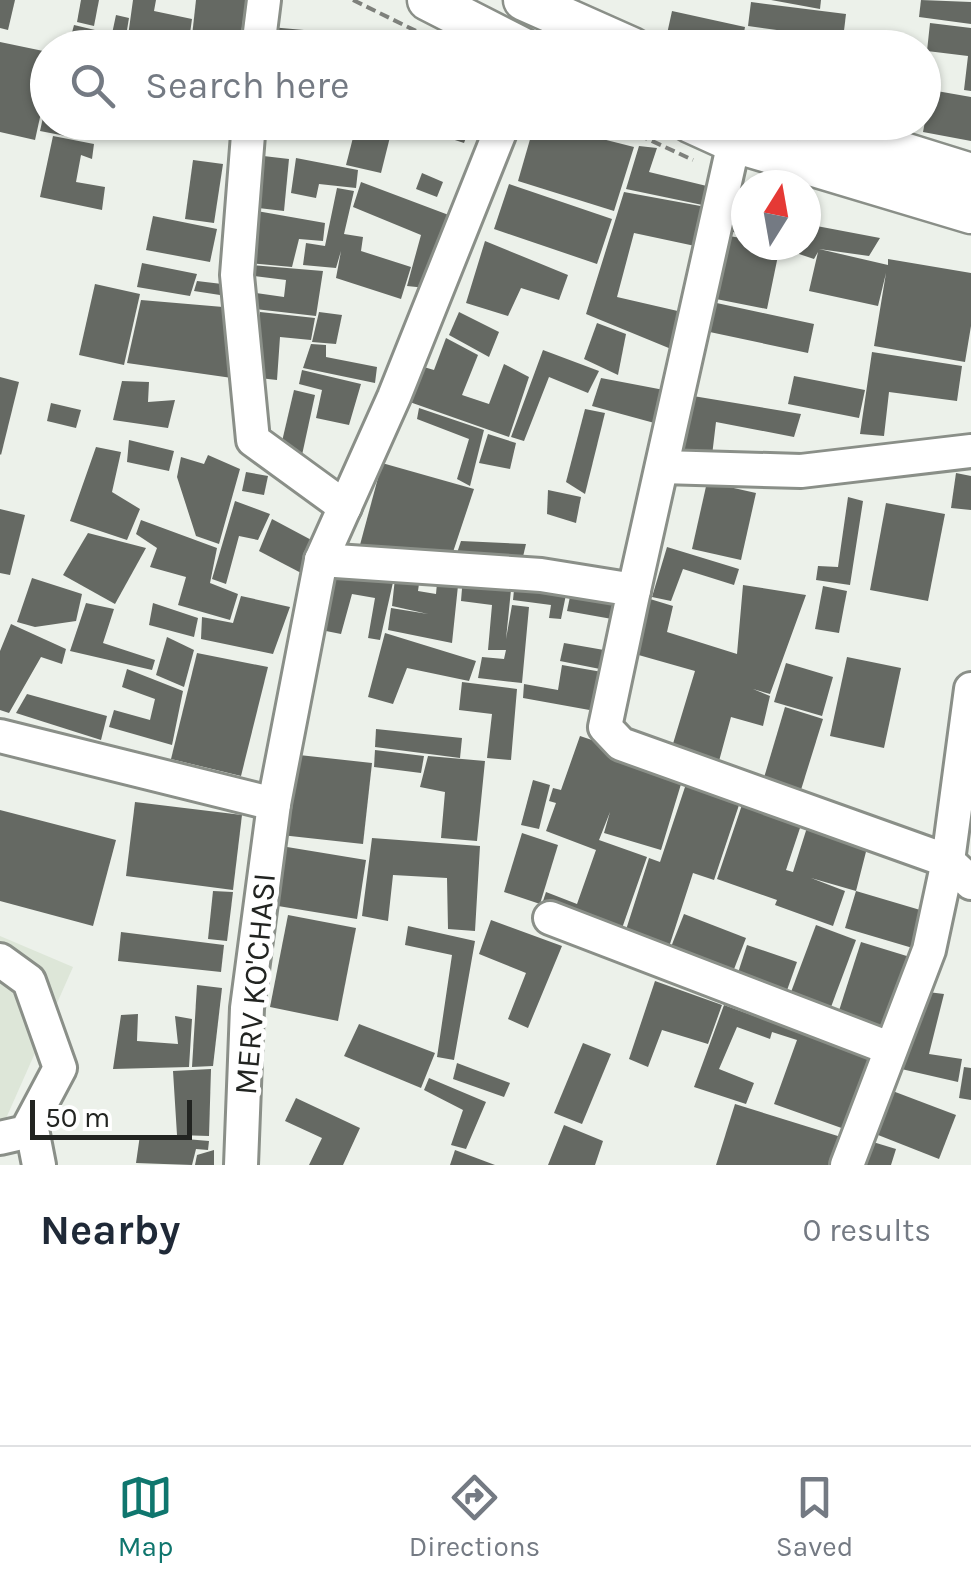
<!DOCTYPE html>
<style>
:root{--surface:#fff;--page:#f2f2f3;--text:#1f2937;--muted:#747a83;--line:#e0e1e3;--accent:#0f766e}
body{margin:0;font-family:Karla,sans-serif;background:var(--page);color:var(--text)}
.compass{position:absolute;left:731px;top:170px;width:90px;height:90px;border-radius:50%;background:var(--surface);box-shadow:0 2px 8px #0004;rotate:11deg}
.scale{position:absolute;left:30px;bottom:25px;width:162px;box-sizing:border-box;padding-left:10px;border:5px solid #222421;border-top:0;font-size:28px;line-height:35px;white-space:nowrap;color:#222421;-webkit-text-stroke:8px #fff;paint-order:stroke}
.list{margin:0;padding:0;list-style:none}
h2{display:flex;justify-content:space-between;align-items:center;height:130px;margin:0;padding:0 40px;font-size:42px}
h2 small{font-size:32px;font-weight:400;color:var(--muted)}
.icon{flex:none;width:55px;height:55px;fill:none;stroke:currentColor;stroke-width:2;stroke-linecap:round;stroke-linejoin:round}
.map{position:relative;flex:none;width:971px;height:1165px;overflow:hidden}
.search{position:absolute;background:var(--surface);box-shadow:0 2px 8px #0004;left:30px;right:30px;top:30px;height:110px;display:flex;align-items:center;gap:25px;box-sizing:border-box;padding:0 35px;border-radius:55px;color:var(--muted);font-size:38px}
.sheet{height:280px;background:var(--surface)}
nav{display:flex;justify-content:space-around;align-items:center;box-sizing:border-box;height:140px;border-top:2px solid var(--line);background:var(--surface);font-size:28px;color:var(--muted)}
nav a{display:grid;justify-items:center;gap:5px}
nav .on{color:var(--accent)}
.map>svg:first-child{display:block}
.built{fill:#dde6d8}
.building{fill:#656963}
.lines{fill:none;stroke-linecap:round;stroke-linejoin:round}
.minor-casing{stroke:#8a8f88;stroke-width:38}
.major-casing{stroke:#8a8f88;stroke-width:45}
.path{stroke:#7e817c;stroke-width:4;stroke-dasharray:10 5;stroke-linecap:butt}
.minor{stroke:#fff;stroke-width:32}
.major{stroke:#fff;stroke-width:40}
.labels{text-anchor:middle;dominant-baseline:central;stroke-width:10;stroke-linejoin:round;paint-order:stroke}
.street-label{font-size:32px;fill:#222421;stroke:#fff}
</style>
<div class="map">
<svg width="971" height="1165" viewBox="0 0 971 1165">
<rect width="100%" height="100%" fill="#ecf1ea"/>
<polygon class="built" points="0,936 73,967 0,1132"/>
<g class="building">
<polygon points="0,0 15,0 8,30 0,28"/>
<polygon points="81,0 99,0 94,26 77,22"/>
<polygon points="133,0 156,0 154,11 192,19 188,48 128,36"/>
<polygon points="196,0 246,0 239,47 192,36"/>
<polygon points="771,0 821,0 820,9"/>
<polygon points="921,0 971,2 971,24 919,17"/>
<polygon points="751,2 846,14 843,39 748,26"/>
<polygon points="672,11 745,27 741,48 665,43"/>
<polygon points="116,15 129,18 124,48 109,48"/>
<polygon points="930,23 971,28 971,91 964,90 968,56 927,51"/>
<polygon points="74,25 95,30 89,48 68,48"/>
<polygon points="270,27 304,30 303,48 268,48"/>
<polygon points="194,39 226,46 226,48 193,48"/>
<polygon points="0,42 48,52 48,81 35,140 0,132"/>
<polygon points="931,90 971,97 971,141 923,132"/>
<polygon points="46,104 48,122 80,122 76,138 40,131"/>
<polygon points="357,122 392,129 381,173 346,165"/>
<polygon points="400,122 472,122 464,143"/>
<polygon points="535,122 634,147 614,211 518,181"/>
<polygon points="53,136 94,144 92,159 81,155 76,182 105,187 102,210 40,197"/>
<polygon points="639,146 657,148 649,172 715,188 712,207 626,189"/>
<polygon points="255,155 289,159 284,211 250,207"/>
<polygon points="296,158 358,170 356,188 319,184 316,198 291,193"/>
<polygon points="193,160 223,164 214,223 185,219"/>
<polygon points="422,173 443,182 437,197 416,189"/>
<polygon points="361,182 454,217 426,288 407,286 421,235 353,207"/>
<polygon points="509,184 612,219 597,264 494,229"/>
<polygon points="337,188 354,191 344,234 363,237 361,251 411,267 401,299 336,278 341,251 336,268 303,265 306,243 325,246"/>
<polygon points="624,192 706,207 695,246 634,233 617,297 682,312 676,351 586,314"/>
<polygon points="735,203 746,205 746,235 729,231"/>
<polygon points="251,210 325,223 323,241 299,239 292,267 250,263"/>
<polygon points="153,216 217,229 210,262 146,250"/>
<polygon points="806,224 880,238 869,256 819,249 888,265 888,259 971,273 971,326 965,362 874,346 886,273 878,306 809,291 818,252 814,259 799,254 801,245 806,245"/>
<polygon points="724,235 746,239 746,245 780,246 767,309 711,298"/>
<polygon points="485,241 568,275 559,300 521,288 508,316 466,303"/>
<polygon points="142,263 197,274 190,296 137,287"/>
<polygon points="252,265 323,271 316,316 255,309 256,293 284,297 286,280 253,276"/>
<polygon points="197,281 222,284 220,295 194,291"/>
<polygon points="95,284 140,294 124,365 79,355"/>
<polygon points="141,300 235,308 232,378 127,363"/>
<polygon points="712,302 814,324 808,353 705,331"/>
<polygon points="260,312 315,318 311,340 280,337 277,380 259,378"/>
<polygon points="319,312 342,315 336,344 312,342"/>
<polygon points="459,312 499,332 489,357 449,335"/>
<polygon points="597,323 626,334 618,375 584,359"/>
<polygon points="446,338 478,355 462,395 489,404 504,364 529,377 509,437 404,400 417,365 434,370"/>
<polygon points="311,344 326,345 326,357 377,367 375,383 303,368"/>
<polygon points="543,350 599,371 588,393 549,377 524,441 511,437"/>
<polygon points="872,352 962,366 957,401 889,392 884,436 860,434"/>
<polygon points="302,370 361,384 349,425 316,418 322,390 299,384"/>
<polygon points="794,376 865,390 859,418 788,404"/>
<polygon points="0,377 19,382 1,455 0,454"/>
<polygon points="601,378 664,390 658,424 592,406"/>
<polygon points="122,381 149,382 148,402 175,400 168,428 113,420"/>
<polygon points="294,390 315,395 302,455 280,450"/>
<polygon points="693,396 801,414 794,437 716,422 711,464 679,461"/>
<polygon points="51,403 81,410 76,428 47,421"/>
<polygon points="419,408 484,430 470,486 457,479 469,439 417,419"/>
<polygon points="585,409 605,413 585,494 566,482"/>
<polygon points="488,434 516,443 510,469 479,463"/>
<polygon points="129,440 174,451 169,471 127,462"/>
<polygon points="96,447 121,452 112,492 140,509 127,540 70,521"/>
<polygon points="208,455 240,469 219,544 196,536 177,477 181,457 204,464"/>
<polygon points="382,463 474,489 449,564 357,556"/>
<polygon points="246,472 268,476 264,495 242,491"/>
<polygon points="956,473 971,476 971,510 951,508"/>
<polygon points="707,482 756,493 741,560 692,549"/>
<polygon points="548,490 581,497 576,523 547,514"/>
<polygon points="848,497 863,501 850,585 816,580 818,566 838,567"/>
<polygon points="235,501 270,514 258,540 239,536 226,584 212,579"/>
<polygon points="886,503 945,514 928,601 870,590"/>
<polygon points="0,509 25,515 10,575 0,573"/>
<polygon points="272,519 317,543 305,575 259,551"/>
<polygon points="141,520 217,548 210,583 238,594 230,620 178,605 186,577 150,567 157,548 136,534"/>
<polygon points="88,533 146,548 115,604 63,575"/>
<polygon points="461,541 526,544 521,565 454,562"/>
<polygon points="667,547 739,569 734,585 683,569 671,601 652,597"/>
<polygon points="333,566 394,578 380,640 368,638 375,598 352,594 341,634 316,629"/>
<polygon points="396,569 421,570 418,591 436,594 438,572 459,576 452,643 388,630 391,608 428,614 392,606"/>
<polygon points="463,576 512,580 506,639 512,605 529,607 522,683 478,678 482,657 504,659 506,650 488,650 492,605 461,601"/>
<polygon points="32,578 82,594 76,621 35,627 17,622"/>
<polygon points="515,580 568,585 561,619 549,618 551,605 513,600"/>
<polygon points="743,585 806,595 770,694 753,689 770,696 763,726 731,717 719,761 672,747 695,671 635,654 650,599 673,606 667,632 737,654"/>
<polygon points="823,586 847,591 839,633 815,629"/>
<polygon points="571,592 615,600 612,619 567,611"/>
<polygon points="241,596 290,607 273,654 201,639 202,617 233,623"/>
<polygon points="86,603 114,609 103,643 155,660 152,670 70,651"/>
<polygon points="153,603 198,618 194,637 149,625"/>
<polygon points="11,624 66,649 62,664 41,657 9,713 0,710 0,651"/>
<polygon points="385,633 476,661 469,681 407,668 393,704 368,697"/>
<polygon points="167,637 194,650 184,687 156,675"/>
<polygon points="564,643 604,650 600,669 560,661"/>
<polygon points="197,653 268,667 241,776 171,759"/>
<polygon points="847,657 901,668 884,748 830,736"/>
<polygon points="786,663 833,677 822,716 774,702"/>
<polygon points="562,665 602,672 595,711 523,698 524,684 558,690"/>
<polygon points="127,669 183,691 172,745 109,727 114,710 150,720 155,699 122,687"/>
<polygon points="462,682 517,689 511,760 487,758 492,714 459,710"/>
<polygon points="27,694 107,716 101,740 16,713"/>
<polygon points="785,707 823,719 800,793 763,781"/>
<polygon points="376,729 462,738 460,758 375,747"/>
<polygon points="580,736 685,771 661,850 604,833 610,812 599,840 647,857 620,934 543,901 546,892 577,904 596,850 546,831 556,803 549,801 553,788 561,790"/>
<polygon points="375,750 424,756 421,773 374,767"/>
<polygon points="290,754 372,763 363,844 281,835"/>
<polygon points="428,756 485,761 477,841 441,838 445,792 420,787"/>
<polygon points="688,778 742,796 714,880 693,873 668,950 624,936 649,858 660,862"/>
<polygon points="533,780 550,785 539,829 521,825"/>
<polygon points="746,793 805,813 786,870 793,872 810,818 870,836 856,891 927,912 916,949 845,928 856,891 811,878 845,891 833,926 775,905 777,900 717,879"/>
<polygon points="135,802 242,815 233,890 126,876"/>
<polygon points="0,810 116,840 93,926 0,901"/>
<polygon points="522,833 558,845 540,904 504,892"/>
<polygon points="372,838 480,846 475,931 448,929 447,878 393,875 388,921 362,916"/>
<polygon points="281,846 366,860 357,919 272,905"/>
<polygon points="213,891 233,892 227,941 208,939"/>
<polygon points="684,914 746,938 731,977 669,952"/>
<polygon points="288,915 356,928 338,1021 270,1007"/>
<polygon points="491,920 562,946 528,1028 508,1019 526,973 479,954"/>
<polygon points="816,925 856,940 828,1015 788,1000"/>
<polygon points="408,926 475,941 454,1060 437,1057 452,955 405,945"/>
<polygon points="121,932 224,945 221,972 118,961"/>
<polygon points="861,942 910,957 885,1035 836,1020"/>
<polygon points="747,945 797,962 785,996 736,979"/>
<polygon points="655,981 722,1005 708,1044 662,1030 648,1067 629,1059"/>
<polygon points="197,985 222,988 213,1066 192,1067"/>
<polygon points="920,991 944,994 929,1054 962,1059 958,1082 897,1068"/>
<polygon points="724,1005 776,1024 777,1019 876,1057 850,1131 774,1104 797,1040 772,1032 770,1039 737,1027 719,1069 754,1083 746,1104 694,1087"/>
<polygon points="138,1014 137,1041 178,1044 175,1016 192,1019 189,1067 113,1069 121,1015"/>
<polygon points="359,1024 435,1053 421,1088 344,1056"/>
<polygon points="583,1043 611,1054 582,1124 554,1113"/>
<polygon points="457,1063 510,1083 504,1097 453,1079"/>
<polygon points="964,1067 971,1068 971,1100 959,1098"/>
<polygon points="211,1069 209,1136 177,1135 173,1071"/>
<polygon points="429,1078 486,1102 466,1149 451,1145 463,1110 424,1090"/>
<polygon points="890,1090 956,1115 939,1159 873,1133"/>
<polygon points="296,1098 360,1128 343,1165 309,1165 322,1138 285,1121"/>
<polygon points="735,1104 841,1137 832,1165 716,1165"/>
<polygon points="564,1125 603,1141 595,1165 548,1165"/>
<polygon points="140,1135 209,1141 208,1150 196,1149 192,1165 136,1163"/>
<polygon points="873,1142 896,1149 891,1165 866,1165"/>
<polygon points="214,1150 214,1165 195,1165 197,1155"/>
<polygon points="455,1150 495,1165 450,1165"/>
</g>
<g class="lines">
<defs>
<g id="minor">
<polyline points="258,48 264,0"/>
<polyline points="249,122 237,275 253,440 345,507"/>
<polyline points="662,467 801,471 971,451"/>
<polyline points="321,560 541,575 634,590 605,727 621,744 948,861 971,689"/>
<polyline points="634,590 734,142"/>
<polyline points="0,736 274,804"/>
<polyline points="550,918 889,1048"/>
<polyline points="0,960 29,981 60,1068 26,1132 0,1138"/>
<polyline points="31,1124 39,1165"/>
<polyline points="241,1165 247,1008 274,804 321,560 394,397 504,122"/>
<polyline points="847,1165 929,950 948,861 971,883"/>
</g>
<g id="major">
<polyline points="428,0 522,48"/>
<polyline points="524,0 632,48"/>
<polyline points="690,122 734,142 971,213"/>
<polyline points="804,122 971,174"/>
</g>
</defs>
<use href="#minor" class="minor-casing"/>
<use href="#major" class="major-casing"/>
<g class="path">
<polyline points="353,0 416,31"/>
<polyline points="611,122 693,160"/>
</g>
<use href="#minor" class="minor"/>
<use href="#major" class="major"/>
</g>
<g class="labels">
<g class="street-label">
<text transform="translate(255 984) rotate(-85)">MERV KO'CHASI</text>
</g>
</g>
</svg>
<svg class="compass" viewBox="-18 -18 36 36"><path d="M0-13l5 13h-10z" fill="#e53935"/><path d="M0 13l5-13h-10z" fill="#747a83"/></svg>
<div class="scale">50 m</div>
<div class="search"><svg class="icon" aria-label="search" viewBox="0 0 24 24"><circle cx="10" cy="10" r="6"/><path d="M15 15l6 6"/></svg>Search here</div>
</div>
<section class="sheet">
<h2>Nearby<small>0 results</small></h2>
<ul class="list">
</ul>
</section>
<nav>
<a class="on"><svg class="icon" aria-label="map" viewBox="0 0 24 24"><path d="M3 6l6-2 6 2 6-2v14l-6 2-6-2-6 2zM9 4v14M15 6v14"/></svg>Map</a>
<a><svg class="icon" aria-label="directions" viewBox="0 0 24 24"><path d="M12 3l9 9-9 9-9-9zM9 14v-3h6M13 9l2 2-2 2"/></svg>Directions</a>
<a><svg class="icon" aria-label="saved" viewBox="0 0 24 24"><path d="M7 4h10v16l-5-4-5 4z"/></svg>Saved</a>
</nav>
